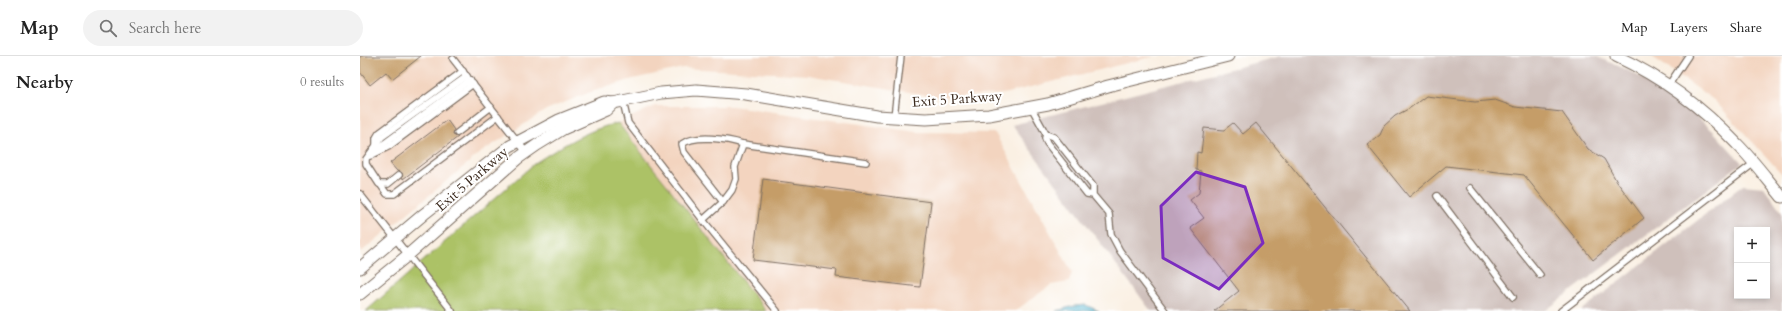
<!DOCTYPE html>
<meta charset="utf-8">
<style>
:root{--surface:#fff;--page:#f2f2f2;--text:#222;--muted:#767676;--line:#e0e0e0}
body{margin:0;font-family:Cardo,serif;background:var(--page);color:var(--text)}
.controls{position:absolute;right:12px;bottom:12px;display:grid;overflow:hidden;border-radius:0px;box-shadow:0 2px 6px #0003}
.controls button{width:36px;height:36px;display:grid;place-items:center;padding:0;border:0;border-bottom:1px solid var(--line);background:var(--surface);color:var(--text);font:20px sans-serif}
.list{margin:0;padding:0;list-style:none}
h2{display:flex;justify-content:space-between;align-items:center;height:52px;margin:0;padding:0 16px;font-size:17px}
h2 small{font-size:13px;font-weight:400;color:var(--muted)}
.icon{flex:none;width:22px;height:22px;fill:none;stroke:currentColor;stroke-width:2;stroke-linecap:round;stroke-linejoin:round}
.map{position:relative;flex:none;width:1422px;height:255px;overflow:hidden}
header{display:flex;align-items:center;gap:24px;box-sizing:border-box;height:56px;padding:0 20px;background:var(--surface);border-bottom:1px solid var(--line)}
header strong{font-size:19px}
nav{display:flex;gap:22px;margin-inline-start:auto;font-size:14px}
.search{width:280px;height:36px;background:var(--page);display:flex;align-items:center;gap:10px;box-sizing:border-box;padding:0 14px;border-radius:22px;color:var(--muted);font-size:15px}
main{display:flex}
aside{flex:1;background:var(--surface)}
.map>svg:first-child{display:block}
.built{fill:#f3d4bf}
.industrial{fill:#cfc0bb;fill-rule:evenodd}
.green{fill:#acc266;stroke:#747642}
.water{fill:#4db1cc;stroke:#446e75}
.building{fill:#c59d68}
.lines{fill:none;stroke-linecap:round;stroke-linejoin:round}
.lane-casing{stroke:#7e6f63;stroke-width:8}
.street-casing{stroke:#7e6f63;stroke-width:13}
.lane{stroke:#fff;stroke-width:5.5}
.street{stroke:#fff;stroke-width:11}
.marked{fill:#7b2cbf;fill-opacity:0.2;stroke:#7b2cbf;stroke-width:3;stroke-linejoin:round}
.labels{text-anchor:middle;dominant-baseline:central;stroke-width:4;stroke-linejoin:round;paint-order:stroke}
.street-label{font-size:14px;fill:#3b2a1e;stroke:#fff}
</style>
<header>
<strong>Map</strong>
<div class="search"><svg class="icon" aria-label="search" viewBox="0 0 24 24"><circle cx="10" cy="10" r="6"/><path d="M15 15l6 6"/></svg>Search here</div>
<nav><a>Map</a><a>Layers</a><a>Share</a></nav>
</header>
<main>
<aside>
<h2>Nearby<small>0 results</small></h2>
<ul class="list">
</ul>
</aside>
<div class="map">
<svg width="1422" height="255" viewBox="0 0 1422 255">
<rect width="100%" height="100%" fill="#fff"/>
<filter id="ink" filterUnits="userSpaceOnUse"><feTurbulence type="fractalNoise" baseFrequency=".025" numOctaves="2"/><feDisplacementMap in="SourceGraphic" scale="8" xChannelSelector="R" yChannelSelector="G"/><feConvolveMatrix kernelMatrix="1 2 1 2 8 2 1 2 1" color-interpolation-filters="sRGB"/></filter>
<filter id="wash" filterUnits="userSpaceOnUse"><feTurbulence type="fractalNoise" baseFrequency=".012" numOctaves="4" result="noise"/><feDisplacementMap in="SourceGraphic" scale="16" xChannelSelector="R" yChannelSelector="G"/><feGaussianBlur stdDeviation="0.9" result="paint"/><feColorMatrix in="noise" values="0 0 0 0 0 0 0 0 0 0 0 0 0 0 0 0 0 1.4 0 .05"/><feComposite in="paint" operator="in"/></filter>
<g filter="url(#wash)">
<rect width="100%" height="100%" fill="#faf0e3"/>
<g class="built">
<polygon points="0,0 795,0 643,38 579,41 448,19 323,12 273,23 228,37 186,54 120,97 0,197"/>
<polygon points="1291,0 1422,0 1422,118 1354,44"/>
<polygon points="295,50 372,50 557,76 635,77 712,216 709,226 691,229 655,255 406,255 258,67"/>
</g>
<g class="industrial">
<polygon points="921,0 1235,0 1263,12 1309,36 1353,75 1382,107 1185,255 791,255 652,69"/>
<path d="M1383,129L1404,131L1422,156V255H1221ZM1377,174H1407V240H1377Z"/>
</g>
<path class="green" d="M258,67L406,255H6L175,107C200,91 228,73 258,67Z"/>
<polygon class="water" points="726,249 739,255 696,255 714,250"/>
<g id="blocks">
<g class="building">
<polygon points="0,0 61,0 32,23 26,16 10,29 0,16"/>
<polygon points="1066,40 1115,46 1135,44 1155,51 1202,56 1228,93 1244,103 1257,126 1284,162 1233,204 1164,119 1086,110 1049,141 1007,89 1020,79 1024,70 1035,60 1050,52"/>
<polygon points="87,64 94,74 93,79 98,81 43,123 42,117 37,115 30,107"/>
<polygon points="873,67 883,78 896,67 1050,255 854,255 879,235 830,172 844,162 830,144 839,137 841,115 836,114 837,96 841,97 844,72 864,74"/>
<polygon points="403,123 571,146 560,231 476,221 477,214 393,204"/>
</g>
</g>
</g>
<g filter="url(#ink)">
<use href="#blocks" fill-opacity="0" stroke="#7e6f63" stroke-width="1"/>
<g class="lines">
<defs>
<g id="lane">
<polyline points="93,3 166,96"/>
<polyline points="1308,30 1328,0"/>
<polyline points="263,45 268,67 343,164 417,255"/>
<polyline points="671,51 686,78"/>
<polyline points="534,61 541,0"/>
<polyline points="97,77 131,51"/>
<polyline points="16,88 16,82 19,77 103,15"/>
<polyline points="14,95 110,24"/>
<polyline points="10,100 28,91 113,28"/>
<polyline points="39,119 28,128 19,128 6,108 6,103 22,81 107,20"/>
<polyline points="20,128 27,138 34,138 138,60"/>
<polyline points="1110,132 1180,219"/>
<polyline points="0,138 92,255"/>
<polyline points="733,139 727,138 687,87 685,82 686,78 694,81 733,130 733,139 749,158 751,178 760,195 805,255"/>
<polyline points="1077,140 1153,241"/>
<path d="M363,146L324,96L322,88C335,78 368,83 383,88"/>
<polyline points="343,164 363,146 372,134 376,123 375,111 383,88 506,106"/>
<polyline points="1201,255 1394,107"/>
</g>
<g id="street">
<path d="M1256,0C1301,21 1343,52 1377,88C1393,104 1407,123 1422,141"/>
<polyline points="0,212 64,158 150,90 199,64 244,46 253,47 301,37 336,34 386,38 517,60 566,63 629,59 688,48 748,30 868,0"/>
<polyline points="0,238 48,199 157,103 177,89 203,73 246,54 253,47"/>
</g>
</defs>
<use href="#lane" class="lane-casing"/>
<use href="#street" class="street-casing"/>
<use href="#lane" class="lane"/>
<use href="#street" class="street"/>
</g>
</g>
<path class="marked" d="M836,116L885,131L903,187L859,233L803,202L801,150Z"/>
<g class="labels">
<g class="street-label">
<text transform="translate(597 43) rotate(-4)">Exit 5 Parkway</text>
<text transform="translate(112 123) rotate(-41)">Exit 5 Parkway</text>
</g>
</g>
</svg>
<div class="controls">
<button>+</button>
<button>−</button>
</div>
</div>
</main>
